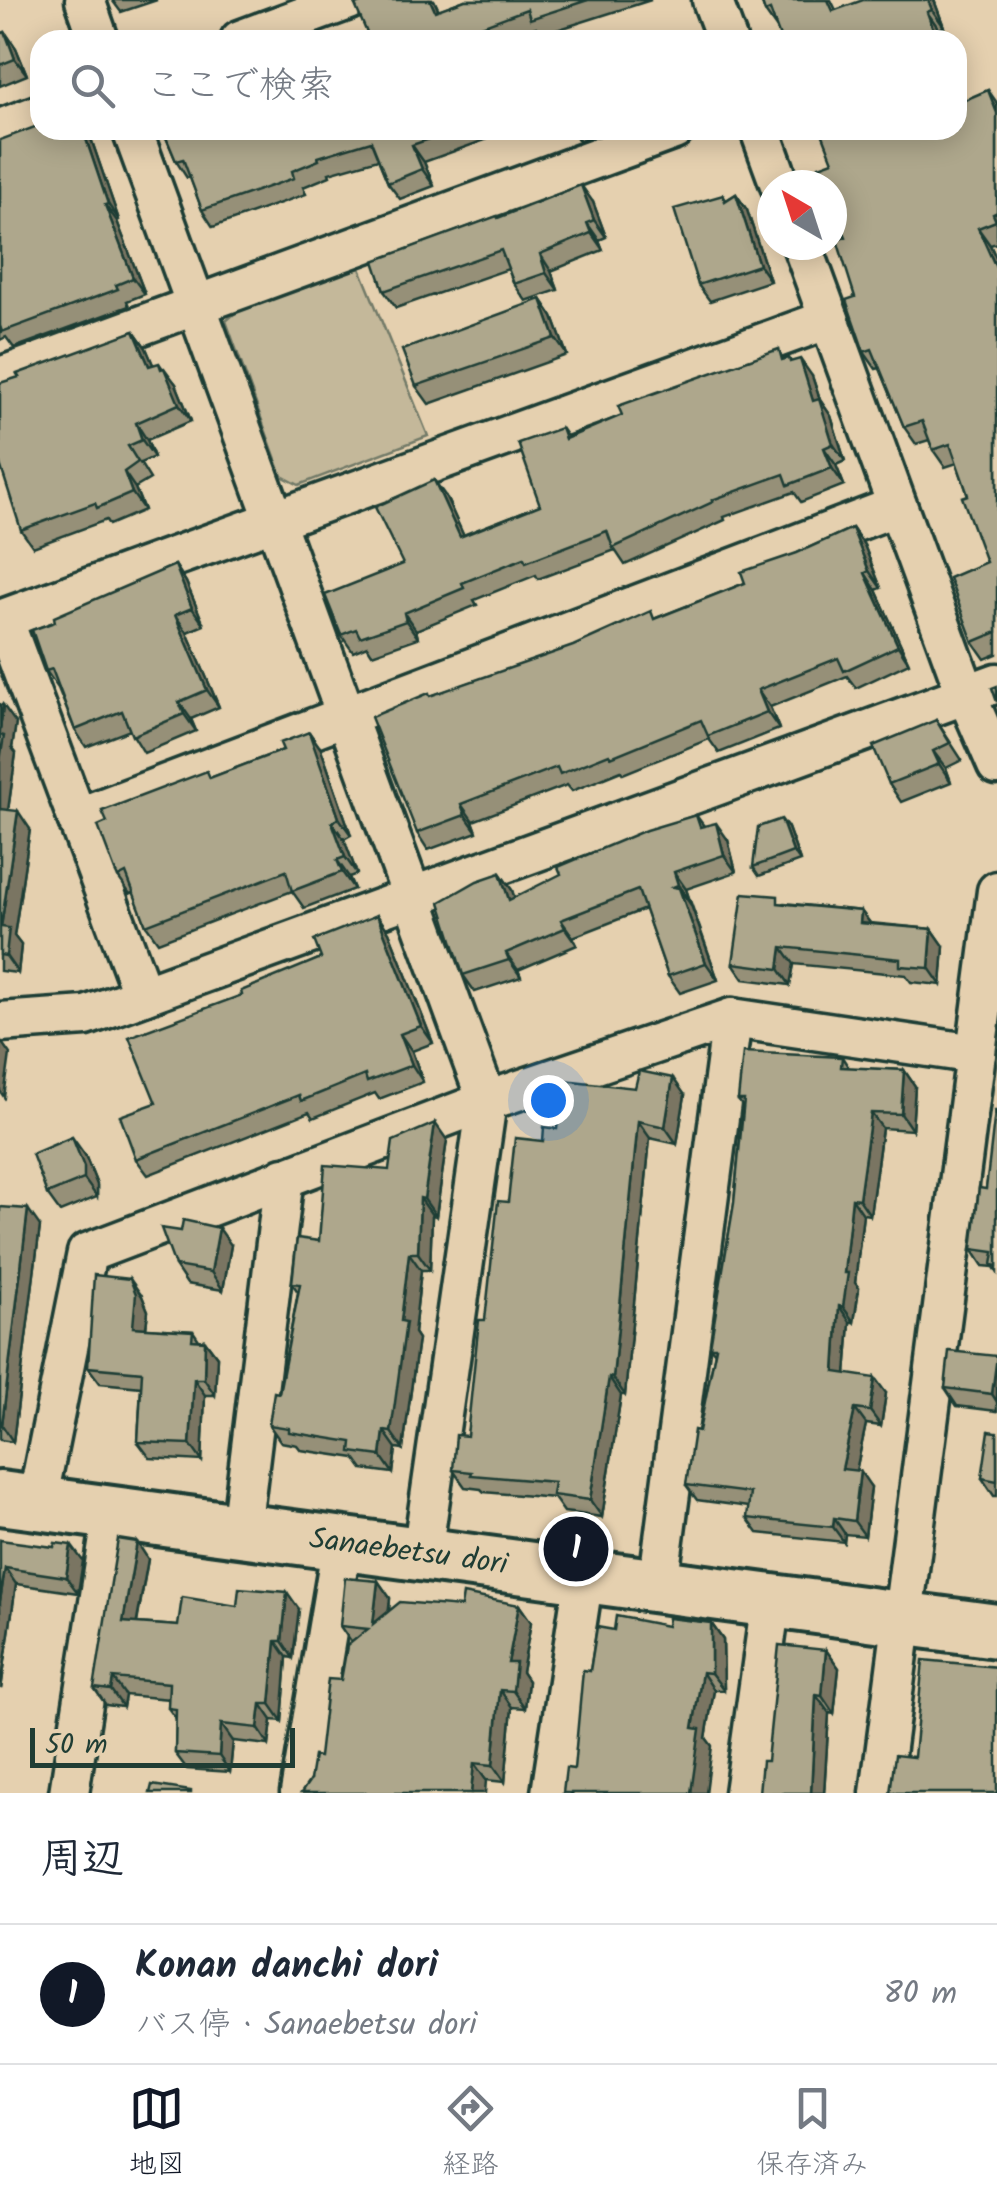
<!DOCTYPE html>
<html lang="ja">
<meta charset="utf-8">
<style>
:root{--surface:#fff;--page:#f2f2f3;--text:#1f2937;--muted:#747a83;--line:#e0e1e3;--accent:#111827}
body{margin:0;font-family:Kalam,"Klee One",sans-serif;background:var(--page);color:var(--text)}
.compass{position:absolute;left:757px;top:170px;width:90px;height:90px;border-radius:50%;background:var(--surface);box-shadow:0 5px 25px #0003;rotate:321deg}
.scale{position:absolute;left:30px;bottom:25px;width:265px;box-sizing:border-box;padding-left:10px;border:5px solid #1f3d34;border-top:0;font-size:28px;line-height:35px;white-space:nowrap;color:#1f3d34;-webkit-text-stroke:8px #e5d0af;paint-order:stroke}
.you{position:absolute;left:548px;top:1100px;width:35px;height:35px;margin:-25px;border:8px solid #fff;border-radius:50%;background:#1a73e8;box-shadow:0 0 0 15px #1a73e833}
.badge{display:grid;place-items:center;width:65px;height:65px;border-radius:50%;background:var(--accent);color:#fff;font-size:32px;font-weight:700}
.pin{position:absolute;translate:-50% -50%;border:5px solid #fff;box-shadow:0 2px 10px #0006}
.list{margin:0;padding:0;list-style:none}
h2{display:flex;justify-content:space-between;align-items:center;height:130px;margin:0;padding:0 40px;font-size:42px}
h2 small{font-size:32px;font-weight:400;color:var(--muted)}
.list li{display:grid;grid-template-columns:65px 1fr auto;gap:30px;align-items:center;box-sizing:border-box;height:140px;padding:0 40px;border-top:2px solid var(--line)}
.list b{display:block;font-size:38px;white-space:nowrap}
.list p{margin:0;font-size:32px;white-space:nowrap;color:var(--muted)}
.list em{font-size:32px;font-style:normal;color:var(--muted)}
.icon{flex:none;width:55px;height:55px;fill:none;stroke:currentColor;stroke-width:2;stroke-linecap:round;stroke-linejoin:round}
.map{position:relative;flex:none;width:997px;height:1793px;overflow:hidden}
.search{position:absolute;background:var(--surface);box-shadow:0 5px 25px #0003;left:30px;right:30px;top:30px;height:110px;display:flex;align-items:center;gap:25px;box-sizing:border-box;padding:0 35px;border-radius:30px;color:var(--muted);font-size:38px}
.sheet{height:270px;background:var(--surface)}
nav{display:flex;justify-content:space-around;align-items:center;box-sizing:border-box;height:140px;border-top:2px solid var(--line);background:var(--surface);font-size:28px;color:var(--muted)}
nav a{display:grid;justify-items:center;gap:5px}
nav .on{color:var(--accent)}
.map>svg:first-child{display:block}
.green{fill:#c4b89a;stroke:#727a67;stroke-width:2.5}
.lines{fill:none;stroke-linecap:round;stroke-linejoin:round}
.street-casing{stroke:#1f3d34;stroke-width:45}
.secondary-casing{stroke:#1f3d34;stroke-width:60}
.street{stroke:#e5d0af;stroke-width:38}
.secondary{stroke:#e5d0af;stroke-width:52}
.wall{fill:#969078;stroke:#1f3d34;stroke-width:2.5}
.shaded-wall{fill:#7a7562;stroke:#1f3d34;stroke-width:2.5}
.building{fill:#aea78c;stroke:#1f3d34;stroke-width:2.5}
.labels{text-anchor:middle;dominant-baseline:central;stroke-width:9;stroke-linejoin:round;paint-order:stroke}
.street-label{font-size:30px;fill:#1f3d34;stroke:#e5d0af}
</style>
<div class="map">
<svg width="997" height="1793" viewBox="0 0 997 1793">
<rect width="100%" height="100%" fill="#e5d0af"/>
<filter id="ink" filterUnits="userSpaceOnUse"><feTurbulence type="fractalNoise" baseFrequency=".01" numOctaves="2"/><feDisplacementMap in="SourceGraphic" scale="20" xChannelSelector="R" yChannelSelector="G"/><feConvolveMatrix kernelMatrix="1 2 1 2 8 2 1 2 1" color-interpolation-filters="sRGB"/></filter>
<g filter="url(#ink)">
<polygon class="green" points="360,268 428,436 299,485 282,476 226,321 248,302"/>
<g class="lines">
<defs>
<g id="street">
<polyline points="85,0 99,40"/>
<polyline points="712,0 727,40"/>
<polyline points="240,40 349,0"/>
<polyline points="0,129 40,114"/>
<polyline points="132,130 487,1101 422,1554"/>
<polyline points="760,130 780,185"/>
<polyline points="802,245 966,694 997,765"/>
<polyline points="0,377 674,130"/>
<polyline points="3,619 143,995"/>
<polyline points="0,620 829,319"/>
<polyline points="77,818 897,506"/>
<polyline points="0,1022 86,1016 997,683"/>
<polyline points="37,1502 87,1253 487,1101 732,1018 976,1054"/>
<polyline points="241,1530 284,1177"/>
<polyline points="658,1585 732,1018"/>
<polyline points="69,1793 113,1513"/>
<polyline points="300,1793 342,1543"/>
<polyline points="551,1793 584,1576"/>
<polyline points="744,1793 771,1600"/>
<polyline points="880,1793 997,891"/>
</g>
<g id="secondary">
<path id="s1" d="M0,1498L997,1631"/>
</g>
</defs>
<use href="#street" class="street-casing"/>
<use href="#secondary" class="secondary-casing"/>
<use href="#street" class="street"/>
<use href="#secondary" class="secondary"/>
</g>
<g class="wall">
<polygon points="112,0 157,0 121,12"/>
<polygon points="368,0 434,0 439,10 465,0 651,0 541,35 536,27 500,40 370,40"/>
<polygon points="761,0 831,0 836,10 934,0 944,27 939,29 777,29 765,12"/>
<polygon points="5,32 16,48 27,75 0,86 0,34"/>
<polygon points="988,90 997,103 997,243 990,245 997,260 997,654 985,659 973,642 986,562 968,495 957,463 945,467 933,450 929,440 916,444 904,427 880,368 876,369 864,352 833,161"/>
<polygon points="88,130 119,220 117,221 145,294 127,301 129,306 14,348 6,337 0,340 0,140"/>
<polygon points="163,130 481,130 485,140 424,162 434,186 400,199 388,183 378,159 329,173 330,176 303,187 306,194 213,227 202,210 190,177 187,178 176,161"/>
<polygon points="572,130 604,130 579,141"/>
<polygon points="736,194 747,210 770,281 710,301 698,285 723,195 726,200"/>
<polygon points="593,202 606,237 599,240 603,250 551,271 558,290 526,301 514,284 508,269 396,308 384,291 498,218"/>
<polygon points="541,299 553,317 567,355 429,404 416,386"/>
<polygon points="134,331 146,348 153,365 162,368 176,384 191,421 147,440 154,457 140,463 150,479 135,488 144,510 109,525 106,520 33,547 21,530 19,377"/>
<polygon points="789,358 791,362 812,376 820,400 831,416 845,461 836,465 844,485 801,502 794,492 724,517 725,520 625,565 615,550 538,579 536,575 474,600 477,605 416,630 418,638 372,654 367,646 353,652 341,635 403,564 446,497 463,535 540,505 561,428 568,438"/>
<polygon points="852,528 864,545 881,588 876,590 909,663 856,688 847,676 770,707 779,729 719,753 709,739 623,774 621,771 572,791 567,785 473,821 477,832 428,850 417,833 431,696 656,618 745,583 797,553"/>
<polygon points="175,565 186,582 204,625 187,632 219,707 191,719 196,731 144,753 130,730 86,747 75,730 58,688 46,671 55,622"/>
<polygon points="0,705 16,723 12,748 16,753 8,810 30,829 14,936 21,945 18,973 0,971"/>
<polygon points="936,720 962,760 946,768 951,782 901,802 889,784"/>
<polygon points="309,732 321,749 351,835 344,839 357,874 349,877 354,889 304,908 292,891 158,942 146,925 134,892 130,894 118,877 212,777 283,750"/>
<polygon points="696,815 704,826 728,840 736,872 686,889 718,980 680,993 668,976 645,909 573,937 577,945 518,970 521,977 475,992 463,975 500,873 512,890 514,898"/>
<polygon points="788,828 800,861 759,876 753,867"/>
<polygon points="784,903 861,911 870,923 932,929 944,946 941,985 911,982 906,975 794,964 790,985 744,979 733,963"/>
<polygon points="377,915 389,932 433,1043 412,1051 423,1082 379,1099 375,1093 313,1118 309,1112 148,1175 136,1159 156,1103 242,995 321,958"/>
<polygon points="842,1057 849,1068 904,1070 915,1086 912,1130 882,1128 870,1215 863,1214 855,1283 859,1288 854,1322 850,1322 846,1374 886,1393 881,1426 866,1424 856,1471 871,1487 865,1536 845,1534 844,1542 758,1533 747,1518 749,1507 697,1500 686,1485 715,1353 710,1347 734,1203 743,1107 738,1100"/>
<polygon points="685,1095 677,1144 650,1138 625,1395 621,1395 602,1517 564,1512 554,1498 484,1492 481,1489 465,1487 453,1470 467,1436 485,1320 508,1202 543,1141 557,1129"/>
<polygon points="997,1111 997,1272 994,1267 983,1266 972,1249 986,1189"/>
<polygon points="447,1140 436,1216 432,1215 430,1270 421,1270 414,1333 418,1339 403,1449 396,1448 393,1473 363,1469 355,1458 301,1450 297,1445 281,1442 269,1425 279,1393 298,1292 292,1283 319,1241 389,1170"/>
<polygon points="85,1155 97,1185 97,1197 60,1212 47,1194"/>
<polygon points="0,1207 40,1226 13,1442 0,1440"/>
<polygon points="231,1245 223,1290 187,1284 175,1266"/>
<polygon points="142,1296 148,1311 146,1328 193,1331 199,1340 205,1341 217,1357 215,1395 205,1395 202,1461 150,1458 138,1442 141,1387 100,1383 88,1367"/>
<polygon points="997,1356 997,1411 957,1406 945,1388"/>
<polygon points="997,1432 997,1496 994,1496 982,1478"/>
<polygon points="0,1540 83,1561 78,1593 16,1584 1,1689"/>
<polygon points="148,1559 137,1623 178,1626 237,1606 299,1609 293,1658 287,1657 282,1721 272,1720 269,1745 233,1741 230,1772 187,1769 175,1753 176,1719 168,1708 169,1699 125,1695 123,1707 106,1705 94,1688"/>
<polygon points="378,1581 390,1598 389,1612 519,1605 531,1622 522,1672 528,1681 525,1708 512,1707 505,1782 486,1780 310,1780 319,1757 351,1642 340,1626"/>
<polygon points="711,1623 723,1640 724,1690 714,1690 706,1738 712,1746 590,1671 614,1630"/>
<polygon points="826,1650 839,1668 834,1714 829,1713 824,1793 759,1793 767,1761"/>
</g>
<g class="shaded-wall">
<polygon points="430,0 434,0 446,28 435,11"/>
<polygon points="928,0 934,0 944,27 932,10"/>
<polygon points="927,12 939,29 943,40 937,40"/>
<polygon points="5,32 16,48 27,75 15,59"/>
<polygon points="957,77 972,120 960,102 957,93"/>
<polygon points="83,130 88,130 119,220 108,204"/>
<polygon points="412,145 424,162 434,186 422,169"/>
<polygon points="581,185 593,202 606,237 594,220"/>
<polygon points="736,194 747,210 770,281 759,265"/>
<polygon points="105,205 117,221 145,294 133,278"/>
<polygon points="587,223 599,240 603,250 591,233"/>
<polygon points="978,228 990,245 997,260 997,270"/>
<polygon points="540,254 551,271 558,290 546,273"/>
<polygon points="541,299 553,317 567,355 555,338"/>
<polygon points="134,331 146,348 161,383 149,366"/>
<polygon points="800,359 812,376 820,400 831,416 845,461 833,444 813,401"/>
<polygon points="159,363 167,375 164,368 176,384 191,421 179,404"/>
<polygon points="136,423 147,440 154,457 142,440"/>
<polygon points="824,448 836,465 844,485 832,468"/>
<polygon points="124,472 135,488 144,510 132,493"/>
<polygon points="434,480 446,497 472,554 460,537"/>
<polygon points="852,528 864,545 881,588 869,571"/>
<polygon points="175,565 186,582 204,625 192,608"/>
<polygon points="865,573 876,590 909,663 898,646"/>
<polygon points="404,613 416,630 418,638 406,621"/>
<polygon points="175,615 187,632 219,707 207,690"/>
<polygon points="758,690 770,707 779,729 767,712"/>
<polygon points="179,702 191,719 196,731 184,714"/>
<polygon points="3,705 16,723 12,748 16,753 6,825 0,817 0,730"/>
<polygon points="309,732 321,749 351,835 339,818"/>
<polygon points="933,751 946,768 951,782 939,764"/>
<polygon points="461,804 473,821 477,832 465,815"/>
<polygon points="18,811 30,829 14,936 21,945 18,973 6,956 1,927"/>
<polygon points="781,819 788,828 800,861 793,852"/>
<polygon points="332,822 344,839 357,874 345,857"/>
<polygon points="716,823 728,840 736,872 724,855"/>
<polygon points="337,860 349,877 354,889 342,872"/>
<polygon points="674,872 686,889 690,902 678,885"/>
<polygon points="500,873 512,890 521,917 509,900"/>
<polygon points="679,888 691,905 718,980 706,963"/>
<polygon points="861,911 873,927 860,923"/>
<polygon points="377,915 389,932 433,1043 421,1026"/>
<polygon points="561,920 573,937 577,945 565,928"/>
<polygon points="932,929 944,946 941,985 929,968"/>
<polygon points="782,947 794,964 790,985 779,969"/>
<polygon points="506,953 518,970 521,977 509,960"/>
<polygon points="400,1034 412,1051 423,1082 412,1065"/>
<polygon points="0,1040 10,1054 4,1097 0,1091"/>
<polygon points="904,1070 915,1086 912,1130 901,1114"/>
<polygon points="673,1078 685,1095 677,1144 665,1127"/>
<polygon points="871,1113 882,1128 870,1215 859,1199"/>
<polygon points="638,1121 650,1138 625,1395 613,1378"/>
<polygon points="435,1123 447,1140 436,1216 424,1199"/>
<polygon points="72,1137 85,1155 97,1185 97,1197 84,1179"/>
<polygon points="420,1198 432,1215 430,1270 418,1253"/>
<polygon points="852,1198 863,1214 855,1283 859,1288 854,1322 843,1307 844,1273"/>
<polygon points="28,1209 40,1226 13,1442 2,1425"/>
<polygon points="219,1228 231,1245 223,1290 211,1272"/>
<polygon points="409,1253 421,1270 414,1333 418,1339 403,1449 391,1432 401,1321"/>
<polygon points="130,1279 142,1296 148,1311 144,1343 133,1327"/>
<polygon points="839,1306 850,1322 845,1387 835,1372"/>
<polygon points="205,1341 217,1357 215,1395 204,1379"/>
<polygon points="997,1356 997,1402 992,1394"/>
<polygon points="609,1377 621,1395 602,1517 590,1500"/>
<polygon points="875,1378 886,1393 881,1426 870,1411"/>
<polygon points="194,1379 205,1395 202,1461 190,1444"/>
<polygon points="855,1409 866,1424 853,1485 842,1469"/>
<polygon points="384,1431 396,1448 393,1473 381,1456"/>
<polygon points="860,1471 871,1487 865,1536 854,1521"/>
<polygon points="834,1518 845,1534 844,1542 833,1527"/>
<polygon points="137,1542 148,1559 134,1638 123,1622"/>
<polygon points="71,1545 83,1561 78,1593 66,1577"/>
<polygon points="5,1568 16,1584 1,1689 0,1601"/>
<polygon points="378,1581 390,1598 385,1642 373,1624"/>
<polygon points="287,1592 299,1609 293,1658 282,1641"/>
<polygon points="519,1605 531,1622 522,1672 528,1681 525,1708 513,1691 508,1663"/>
<polygon points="711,1623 723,1640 724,1690 711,1673"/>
<polygon points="276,1641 287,1657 282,1721 270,1704"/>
<polygon points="826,1650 839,1668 834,1714 822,1696"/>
<polygon points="702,1672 714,1690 706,1738 712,1746 706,1793 691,1793 693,1728"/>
<polygon points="113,1678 125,1695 123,1707 111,1690"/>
<polygon points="500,1690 512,1707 505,1782 493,1765"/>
<polygon points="816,1695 829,1713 824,1793 811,1793"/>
<polygon points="261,1704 272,1720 269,1745 258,1728"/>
<polygon points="221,1724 233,1741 230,1772 219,1756"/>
<polygon points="474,1763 486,1780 485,1793 471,1793"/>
</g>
<g class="building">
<polygon points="368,0 430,0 435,11 465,0 588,0 530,19 527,9 444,40 370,40 355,5"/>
<polygon points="761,0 828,0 833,11 863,0 928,0 932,10 927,12 937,40 781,40 770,10 765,12"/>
<polygon points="5,32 15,59 0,65 0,34"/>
<polygon points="988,90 997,113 997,212 993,214 996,221 978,228 997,270 997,632 973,642 949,578 986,562 962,497 968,495 950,444 933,450 922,421 904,427 872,349 864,352 846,300 855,297 837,240 846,237 832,201 832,185 826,185 819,166 833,161 821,130 957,130 957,93 960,102"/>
<polygon points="40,125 40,130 83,130 108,204 105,205 133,278 116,285 118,289 2,332 0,326 0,140"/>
<polygon points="163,130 456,130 412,145 422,169 388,183 371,141 318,157 319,160 292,171 294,178 202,210 183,159 176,161"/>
<polygon points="581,185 594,220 587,223 591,233 540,254 546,273 514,284 501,250 384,291 374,261 497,216 498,218"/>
<polygon points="736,194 759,265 698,285 674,209 723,195 725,201"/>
<polygon points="541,299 555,338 416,386 402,350"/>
<polygon points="134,331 149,366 159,363 161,369 164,368 179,404 136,423 142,440 128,446 138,462 124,472 132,493 97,508 95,503 21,530 0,464 0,383 19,377 17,374"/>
<polygon points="779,349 782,360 789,358 790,362 800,359 813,401 819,399 833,444 824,448 832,468 788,485 784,474 712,500 713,502 613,548 607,531 526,562 524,558 462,583 464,588 404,613 406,621 360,637 356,629 341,635 325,595 403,564 375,507 434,480 460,537 540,505 518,443 561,428 565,439 622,415 618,406"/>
<polygon points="852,528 869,571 865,573 898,646 844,671 838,658 758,690 767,712 708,736 701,720 611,757 609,754 560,774 557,767 461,804 465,815 417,833 371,717 429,693 430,696 573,646 651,611 654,619 745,583 741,572 797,553"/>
<polygon points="175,565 192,608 175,615 207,690 179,702 184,714 132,736 122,711 75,730 52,669 46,671 32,630 55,622 54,617"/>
<polygon points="997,686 997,702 992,688"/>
<polygon points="0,705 3,705 0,730"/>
<polygon points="936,720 950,743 933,751 939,764 889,784 873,746"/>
<polygon points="309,732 339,818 332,822 345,857 337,860 342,872 292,891 286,871 146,925 126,873 118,877 115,871 98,826 107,822 102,811 207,771 210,778 283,750 280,743"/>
<polygon points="0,735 4,736 0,761"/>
<polygon points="0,809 18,811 1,927 9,928 6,956 0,955"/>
<polygon points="696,815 700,827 716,823 724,855 674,872 678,885 673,887 679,888 706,963 668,976 638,890 561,920 565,928 506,953 509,960 463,975 440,902 477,881 500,873 509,900 561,874 558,867 646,830"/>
<polygon points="781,819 793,852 753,867 758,827"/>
<polygon points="743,893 778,896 778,903 861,911 860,923 932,929 929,968 900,966 900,959 782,947 779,969 733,963"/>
<polygon points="377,915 421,1026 400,1034 412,1065 367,1082 365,1075 301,1101 299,1095 136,1159 120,1116 156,1103 129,1037 242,995 241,991 321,958 314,940"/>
<polygon points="743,1052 842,1057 841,1067 904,1070 901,1114 871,1113 859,1199 852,1198 844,1273 848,1273 843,1307 839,1306 835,1372 875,1378 870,1411 855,1409 842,1469 860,1471 854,1521 834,1518 833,1527 747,1518 750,1493 686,1485 694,1430 699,1431 716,1347 710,1347 734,1203 744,1100 738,1100"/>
<polygon points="639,1071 673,1078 665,1127 638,1121 613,1378 609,1377 590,1500 552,1495 554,1482 471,1475 472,1472 453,1470 456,1435 467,1436 479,1320 485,1320 498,1201 508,1202 515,1138 543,1141 544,1127 557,1129 563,1080 635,1088"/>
<polygon points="995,1111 997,1111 997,1266 992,1265 994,1252 972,1249 979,1188 986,1189"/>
<polygon points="435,1123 424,1199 420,1198 418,1253 409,1253 401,1321 406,1322 391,1432 384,1431 381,1456 351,1452 352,1442 289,1432 289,1428 269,1425 274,1392 279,1393 300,1284 292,1283 297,1238 319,1241 325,1165 389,1170 393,1141"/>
<polygon points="72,1137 84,1167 84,1179 47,1194 32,1154"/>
<polygon points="0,1207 28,1209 2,1425 0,1425"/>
<polygon points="183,1220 219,1228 211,1272 175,1266 161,1228 181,1231"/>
<polygon points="94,1275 130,1279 136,1294 133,1327 193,1331 192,1340 205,1341 204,1379 194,1379 190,1444 138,1442 142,1372 88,1367"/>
<polygon points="949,1351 997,1356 992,1394 945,1388"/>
<polygon points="989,1431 997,1432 997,1481 982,1478"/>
<polygon points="118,1539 137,1542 123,1622 178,1626 182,1597 237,1606 239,1588 287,1592 282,1641 276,1641 270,1704 261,1704 258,1728 221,1724 219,1756 175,1753 176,1709 168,1708 169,1683 113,1678 111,1690 94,1688"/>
<polygon points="0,1540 54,1547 55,1543 71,1545 66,1577 5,1568 0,1601"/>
<polygon points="345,1578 378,1581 373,1624 400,1602 461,1607 463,1594 519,1605 508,1663 516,1663 513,1691 500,1690 493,1765 474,1763 471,1793 301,1793 310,1780 314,1756 319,1757 328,1679 341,1680 347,1646 368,1629 340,1626"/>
<polygon points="616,1616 667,1626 668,1618 711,1623 711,1673 702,1672 693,1728 700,1729 691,1793 563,1793 566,1768 574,1769 583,1670 590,1671 597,1627 614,1630"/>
<polygon points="779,1645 826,1650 822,1696 816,1695 811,1793 759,1793 762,1761 767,1761"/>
<polygon points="923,1660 997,1667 997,1793 890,1793 895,1755 914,1757"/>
<polygon points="152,1785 191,1791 191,1793 150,1793"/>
</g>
</g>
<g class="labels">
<g class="street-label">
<text stroke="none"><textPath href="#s1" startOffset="412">Sanaebetsu dori</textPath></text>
</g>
</g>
</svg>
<svg class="compass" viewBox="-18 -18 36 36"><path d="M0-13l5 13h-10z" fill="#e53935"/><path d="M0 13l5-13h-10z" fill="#747a83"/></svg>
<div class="scale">50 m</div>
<div class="you"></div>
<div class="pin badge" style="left:576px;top:1549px">1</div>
<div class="search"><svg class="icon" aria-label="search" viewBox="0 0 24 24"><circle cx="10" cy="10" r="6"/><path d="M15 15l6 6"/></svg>ここで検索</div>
</div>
<section class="sheet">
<h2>周辺<small></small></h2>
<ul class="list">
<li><span class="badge">1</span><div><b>Konan danchi dori</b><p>バス停 · Sanaebetsu dori</p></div><em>80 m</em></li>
</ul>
</section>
<nav>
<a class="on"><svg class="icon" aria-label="map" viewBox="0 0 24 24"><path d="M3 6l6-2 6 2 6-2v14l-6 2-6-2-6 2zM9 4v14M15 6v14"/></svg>地図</a>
<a><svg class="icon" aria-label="directions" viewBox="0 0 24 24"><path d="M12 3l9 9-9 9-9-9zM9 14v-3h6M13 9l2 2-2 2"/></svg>経路</a>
<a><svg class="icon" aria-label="saved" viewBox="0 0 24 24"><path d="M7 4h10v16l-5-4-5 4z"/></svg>保存済み</a>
</nav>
